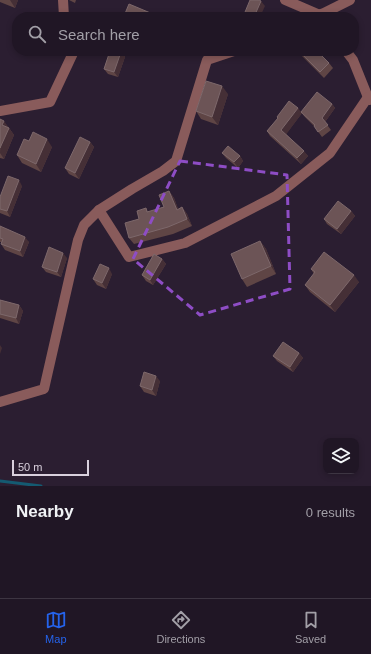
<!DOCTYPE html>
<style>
:root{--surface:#201625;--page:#281f2d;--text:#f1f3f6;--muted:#a29fa7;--line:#3d3542;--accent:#2563eb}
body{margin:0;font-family:Arial,sans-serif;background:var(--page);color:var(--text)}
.controls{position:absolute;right:12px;bottom:12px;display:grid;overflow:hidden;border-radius:8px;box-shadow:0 2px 6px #0003}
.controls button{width:36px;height:36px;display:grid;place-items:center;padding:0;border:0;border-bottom:1px solid var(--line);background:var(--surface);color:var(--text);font:20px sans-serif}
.scale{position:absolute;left:12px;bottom:10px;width:77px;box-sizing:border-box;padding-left:4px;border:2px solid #d9d0dd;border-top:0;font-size:11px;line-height:14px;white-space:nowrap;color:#d9d0dd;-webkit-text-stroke:3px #2b1e31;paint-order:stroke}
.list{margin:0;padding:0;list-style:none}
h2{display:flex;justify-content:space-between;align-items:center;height:52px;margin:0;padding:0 16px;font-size:17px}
h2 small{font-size:13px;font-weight:400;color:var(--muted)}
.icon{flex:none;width:22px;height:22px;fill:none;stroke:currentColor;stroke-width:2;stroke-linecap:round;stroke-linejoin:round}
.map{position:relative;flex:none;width:371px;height:486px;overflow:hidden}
.search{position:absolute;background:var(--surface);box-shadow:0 2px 6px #0003;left:12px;right:12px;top:12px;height:44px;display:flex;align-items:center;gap:10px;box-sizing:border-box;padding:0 14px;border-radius:16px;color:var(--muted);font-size:15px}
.sheet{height:112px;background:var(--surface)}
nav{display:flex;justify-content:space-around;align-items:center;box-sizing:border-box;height:56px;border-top:1px solid var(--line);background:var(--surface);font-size:11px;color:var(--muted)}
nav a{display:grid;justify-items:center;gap:2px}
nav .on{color:var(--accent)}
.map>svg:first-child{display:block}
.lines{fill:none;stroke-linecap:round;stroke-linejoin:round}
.stream{stroke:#145a71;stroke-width:3}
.minor{stroke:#895b5b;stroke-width:10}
.wall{fill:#5f4545}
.shaded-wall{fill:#452f36}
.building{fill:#6c5456;stroke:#7d686b}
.marked{fill:none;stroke:#8e4dc5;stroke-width:3;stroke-dasharray:8 5;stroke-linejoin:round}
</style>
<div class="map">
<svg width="371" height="486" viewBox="0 0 371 486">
<rect width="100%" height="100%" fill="#2b1e31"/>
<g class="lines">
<polyline class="stream" points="0,481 41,486"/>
<g class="minor">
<polyline points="63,0 64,17"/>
<polyline points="285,0 320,15 321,17"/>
<polyline points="312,17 324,13 350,0"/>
<polyline points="346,51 353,60 369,100"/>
<polyline points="0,111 50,102 74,51"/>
<polyline points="99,210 129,257 185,243 276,196 330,153 368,97 371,97"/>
<polyline points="0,402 44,389 78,240 84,225 99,210 132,189 163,171 176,161 207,60 234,51"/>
</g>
</g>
<g class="wall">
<polygon points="0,0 18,0 15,8 0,2"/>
<polygon points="69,0 76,0 75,3"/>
<polygon points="110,51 124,51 123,54 125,57 118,77 108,74 104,69"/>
<polygon points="298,51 317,51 329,63 333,68 324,78 301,55"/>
<polygon points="228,94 218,125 201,119 196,111"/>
<polygon points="332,104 335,108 325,122 331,130 322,137 314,126 304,116 301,112"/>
<polygon points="302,113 286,134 308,156 301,164 270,136 267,131 278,118 277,117"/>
<polygon points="0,119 9,128 14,135 4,159 0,158"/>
<polygon points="29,141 52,147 41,172 22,163 17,155"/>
<polygon points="90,142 94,147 79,179 69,174 65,168"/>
<polygon points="222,153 240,156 243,161 238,168 226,158"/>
<polygon points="22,186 10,217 0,213 0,197"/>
<polygon points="169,191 174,198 178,209 182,207 187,214 192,226 173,234 134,244 129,238 139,219 146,208 148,212 164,207"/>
<polygon points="351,211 355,216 341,234 327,224 324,219"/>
<polygon points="0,226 29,242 23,257 5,250 1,244 1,242 0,242"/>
<polygon points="260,241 266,249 276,274 247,287 242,279"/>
<polygon points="67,258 61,277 46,272 42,267"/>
<polygon points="162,259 166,264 153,285 146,281 142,275"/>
<polygon points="311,269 359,282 335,312 310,292 305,285 314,274"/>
<polygon points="112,274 106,289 97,285 93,279"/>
<polygon points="0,300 19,305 23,311 19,324 0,318"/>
<polygon points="299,353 303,358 293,372 277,361 273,356"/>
<polygon points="160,381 156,396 144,392 140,386"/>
</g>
<g class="shaded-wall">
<polygon points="10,0 18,0 15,8"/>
<polygon points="261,1 265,6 260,17 254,17"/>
<polygon points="119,51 124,51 123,54 125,57 118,77 114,72"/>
<polygon points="222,86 228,94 218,125 212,117"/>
<polygon points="332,104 335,108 325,122 322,118"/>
<polygon points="298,108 302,113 285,136 281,130"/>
<polygon points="4,121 14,135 4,159 0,153 2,125"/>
<polygon points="47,139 52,147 41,172 36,164"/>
<polygon points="90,142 94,147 79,179 75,173"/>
<polygon points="304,151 308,156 301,164 297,158"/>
<polygon points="240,156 243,161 238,168 234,162"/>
<polygon points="19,180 22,186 10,217 7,211"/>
<polygon points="169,191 174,198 181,216 177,210"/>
<polygon points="182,207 187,214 192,226 187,219"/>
<polygon points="351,211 355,216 341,234 337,229"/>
<polygon points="25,237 29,242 23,257 20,251"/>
<polygon points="260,241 266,249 276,274 271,266"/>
<polygon points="63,253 67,258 61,277 57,272"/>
<polygon points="162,259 166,264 153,285 150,280"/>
<polygon points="109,268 112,274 106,289 102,283"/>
<polygon points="354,275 359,282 335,312 330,305"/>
<polygon points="19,305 23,311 19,324 16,318"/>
<polygon points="0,345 2,348 0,354"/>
<polygon points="299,353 303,358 293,372 290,367"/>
<polygon points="156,376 160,381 156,396 152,390"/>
</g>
<g class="building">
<polygon points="250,0 259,0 261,1 254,17 243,17"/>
<polygon points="129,4 160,17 125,17 124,16"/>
<polygon points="110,51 121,52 114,72 104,69"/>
<polygon points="299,51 317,51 329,63 320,72"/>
<polygon points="206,81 222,86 212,117 196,111"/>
<polygon points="317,92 332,104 322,118 328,125 318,132 314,126 315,125 301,112"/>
<polygon points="289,101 298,108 281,130 304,151 297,158 267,131 278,118 277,117"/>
<polygon points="0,119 4,121 2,125 9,128 0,148"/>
<polygon points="33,132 47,139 36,164 17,155 24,139 29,141"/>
<polygon points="80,137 90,142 75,173 65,168"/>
<polygon points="228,146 240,156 234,162 222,153"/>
<polygon points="8,176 19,180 7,211 0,209 0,197"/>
<polygon points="169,191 177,210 182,207 187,219 168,227 129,238 125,223 139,219 137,211 146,208 147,212 164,207 159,195"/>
<polygon points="338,201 351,211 337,229 324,219"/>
<polygon points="0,226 25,237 20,251 1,244 3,239 0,238"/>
<polygon points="260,241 271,266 242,279 231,254"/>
<polygon points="49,247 63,253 57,272 42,267"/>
<polygon points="324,252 354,275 330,305 305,285 315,272 311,269"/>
<polygon points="154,254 162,259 150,280 142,275"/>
<polygon points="100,264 109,268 102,283 93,279"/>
<polygon points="0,300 19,305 16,318 0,314"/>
<polygon points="283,342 299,353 290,367 273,356"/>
<polygon points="144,372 156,376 152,390 140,386"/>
</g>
<path class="marked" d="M180,161L287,175L290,289L200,315L133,259Z"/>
</svg>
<div class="controls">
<button><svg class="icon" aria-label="layers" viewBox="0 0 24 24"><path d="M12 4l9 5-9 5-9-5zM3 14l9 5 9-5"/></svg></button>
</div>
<div class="scale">50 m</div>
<div class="search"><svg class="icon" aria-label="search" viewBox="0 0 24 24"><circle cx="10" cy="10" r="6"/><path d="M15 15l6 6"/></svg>Search here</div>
</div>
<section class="sheet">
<h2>Nearby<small>0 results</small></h2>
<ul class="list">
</ul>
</section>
<nav>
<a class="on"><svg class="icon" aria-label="map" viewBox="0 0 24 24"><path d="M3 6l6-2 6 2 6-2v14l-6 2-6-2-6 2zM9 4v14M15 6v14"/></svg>Map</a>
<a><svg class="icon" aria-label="directions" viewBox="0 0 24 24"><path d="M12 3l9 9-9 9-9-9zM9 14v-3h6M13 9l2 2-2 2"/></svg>Directions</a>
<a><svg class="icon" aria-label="saved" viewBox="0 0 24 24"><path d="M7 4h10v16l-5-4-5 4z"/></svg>Saved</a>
</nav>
